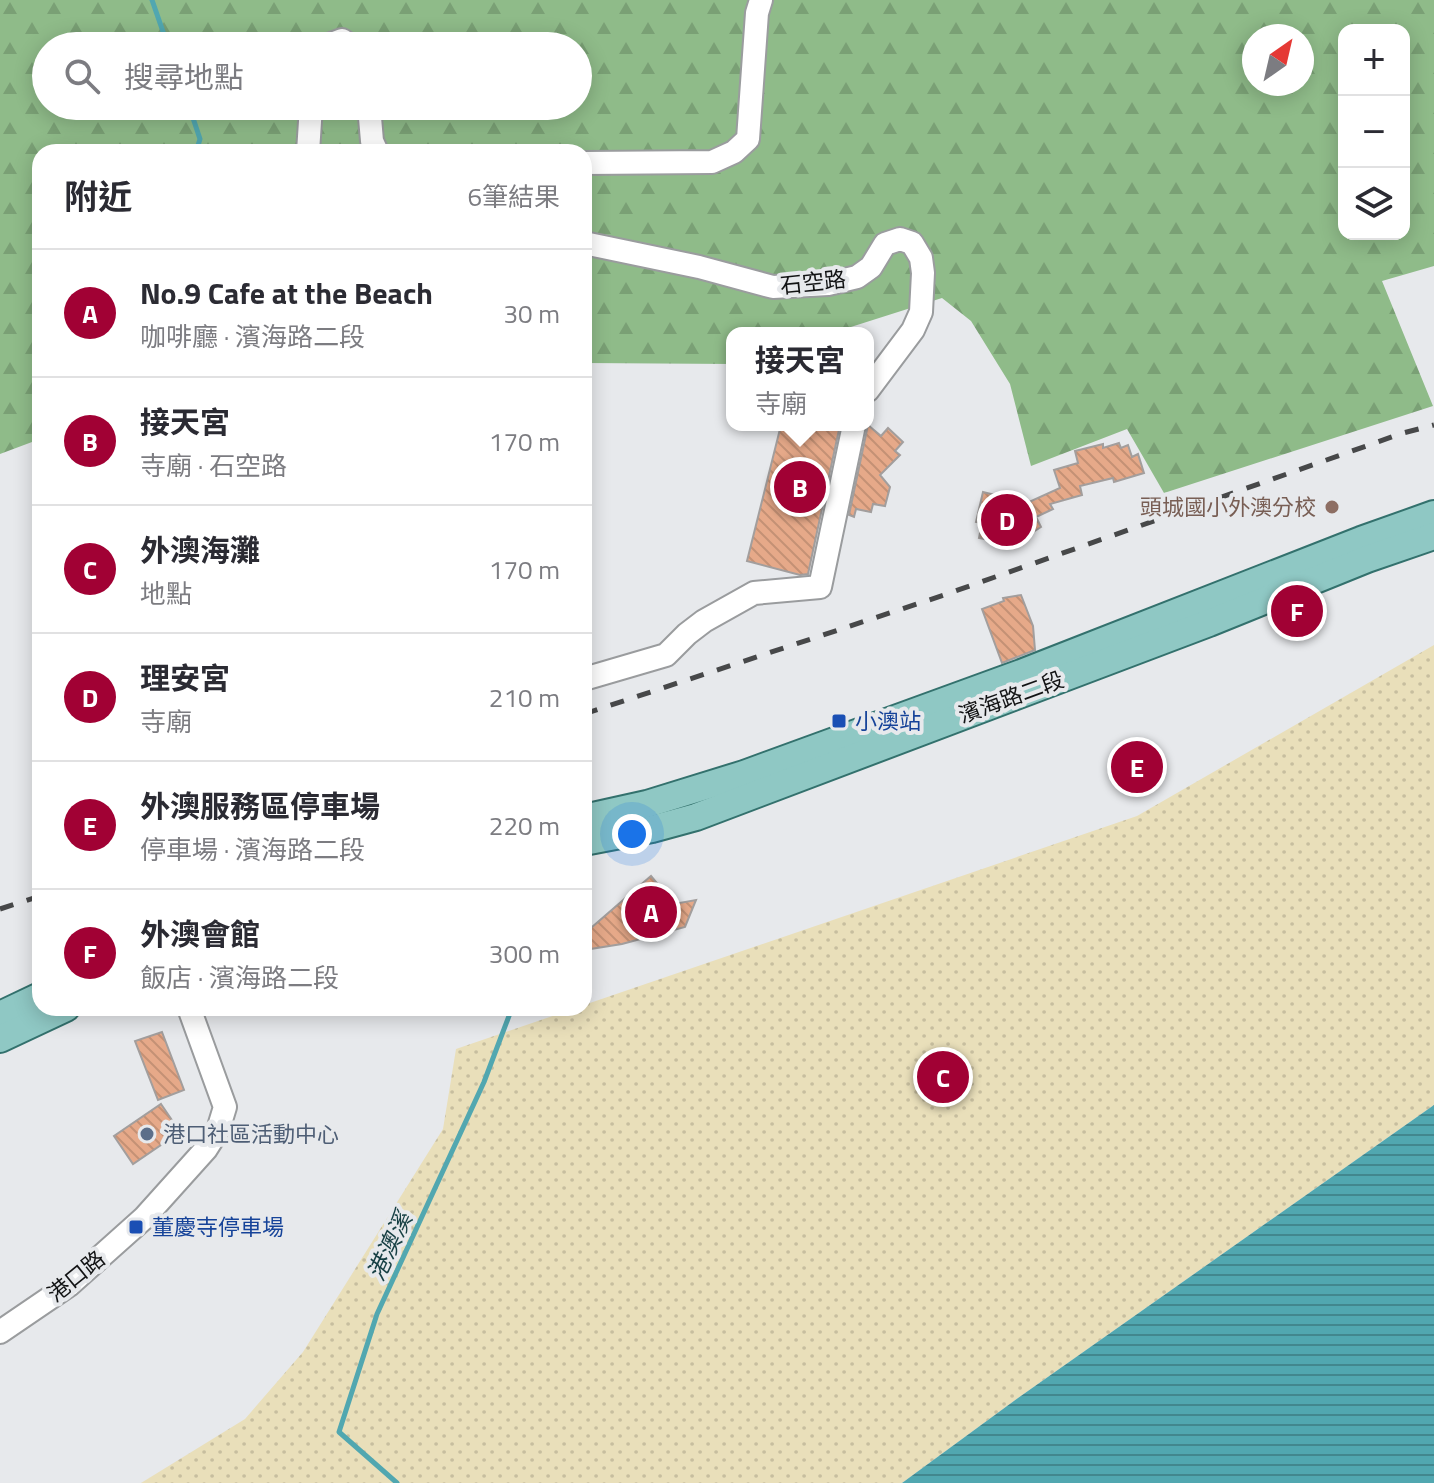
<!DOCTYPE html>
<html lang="zh-TW">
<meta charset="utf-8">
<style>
:root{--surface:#fff;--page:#f7f7f7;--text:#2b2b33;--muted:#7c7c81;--line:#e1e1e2;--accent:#a10134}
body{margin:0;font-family:"Titillium Web","Noto Sans TC",sans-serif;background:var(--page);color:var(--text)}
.controls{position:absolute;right:24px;top:24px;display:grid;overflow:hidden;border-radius:16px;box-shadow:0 4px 20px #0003}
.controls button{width:72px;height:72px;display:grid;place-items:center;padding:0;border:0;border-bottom:2px solid var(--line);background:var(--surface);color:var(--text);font:40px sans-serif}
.compass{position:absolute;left:1242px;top:24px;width:72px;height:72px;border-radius:50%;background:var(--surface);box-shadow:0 4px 20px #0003;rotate:34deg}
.you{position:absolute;left:632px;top:834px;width:28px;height:28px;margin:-20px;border:6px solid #fff;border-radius:50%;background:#1a73e8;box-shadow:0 0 0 12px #1a73e833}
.badge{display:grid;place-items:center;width:52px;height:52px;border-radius:50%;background:var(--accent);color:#fff;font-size:26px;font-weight:700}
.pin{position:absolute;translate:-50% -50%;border:4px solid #fff;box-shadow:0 2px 8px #0006}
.popup{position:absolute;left:726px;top:327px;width:148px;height:104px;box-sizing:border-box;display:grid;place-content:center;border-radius:16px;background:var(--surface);filter:drop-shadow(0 2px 6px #0005);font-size:26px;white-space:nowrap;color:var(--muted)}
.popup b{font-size:30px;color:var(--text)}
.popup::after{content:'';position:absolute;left:50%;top:100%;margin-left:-16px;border:16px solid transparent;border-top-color:var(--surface)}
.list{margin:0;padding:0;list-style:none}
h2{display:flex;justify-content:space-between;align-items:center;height:104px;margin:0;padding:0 32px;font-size:34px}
h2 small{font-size:26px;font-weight:400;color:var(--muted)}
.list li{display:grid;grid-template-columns:52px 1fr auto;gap:24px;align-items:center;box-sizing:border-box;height:128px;padding:0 32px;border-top:2px solid var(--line)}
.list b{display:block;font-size:30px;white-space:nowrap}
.list p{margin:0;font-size:26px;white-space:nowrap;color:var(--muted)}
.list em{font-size:26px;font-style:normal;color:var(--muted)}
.icon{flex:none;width:44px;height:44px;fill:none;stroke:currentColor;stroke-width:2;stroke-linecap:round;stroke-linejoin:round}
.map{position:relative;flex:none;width:1434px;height:1483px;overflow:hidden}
.search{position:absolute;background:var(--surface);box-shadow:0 4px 20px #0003;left:32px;top:32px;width:560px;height:88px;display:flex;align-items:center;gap:20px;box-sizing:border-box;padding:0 28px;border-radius:44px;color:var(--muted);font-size:30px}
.panel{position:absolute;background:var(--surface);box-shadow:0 4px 20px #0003;left:32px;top:144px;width:560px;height:872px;border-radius:24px}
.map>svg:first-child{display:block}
.forest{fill:url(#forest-firs);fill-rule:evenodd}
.sand{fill:url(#sand-dots)}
.water{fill:url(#water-rules)}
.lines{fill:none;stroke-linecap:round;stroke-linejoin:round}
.stream{stroke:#51a7b0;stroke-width:5}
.building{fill:url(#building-back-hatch);stroke:#a29e9d;stroke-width:2}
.minor-casing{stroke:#9a9c9e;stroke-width:26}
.major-casing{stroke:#33716d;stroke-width:30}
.minor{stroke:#fff;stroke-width:22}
.major{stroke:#8fc8c4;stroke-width:26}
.rail{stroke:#474849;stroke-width:5;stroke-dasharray:14 14;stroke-linecap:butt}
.education-dot{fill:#8d6e63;stroke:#e7e9ec;stroke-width:3}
.transit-dot{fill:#1a4fb4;stroke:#e7e9ec;stroke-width:3}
.service-dot{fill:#5c6f8a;stroke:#e7e9ec;stroke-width:3}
.labels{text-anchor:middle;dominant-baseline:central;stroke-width:8;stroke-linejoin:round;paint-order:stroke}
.street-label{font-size:22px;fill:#121314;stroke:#e7e9ec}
.education-label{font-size:22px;fill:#785e54;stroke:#e7e9ec;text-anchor:end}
.transit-label{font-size:22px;fill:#164399;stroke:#e7e9ec;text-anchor:start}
.service-label{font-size:22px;fill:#4e5e75;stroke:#e7e9ec;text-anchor:start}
.water-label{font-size:24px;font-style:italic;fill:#163f43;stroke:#e7e9ec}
</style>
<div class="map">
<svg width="1434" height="1483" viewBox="0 0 1434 1483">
<defs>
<pattern id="forest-firs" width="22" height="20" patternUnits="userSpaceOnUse" patternTransform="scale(2)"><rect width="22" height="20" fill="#8fbb89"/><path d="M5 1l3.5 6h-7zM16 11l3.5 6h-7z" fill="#7aa075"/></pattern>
<pattern id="sand-dots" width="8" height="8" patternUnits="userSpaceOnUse" patternTransform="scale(2)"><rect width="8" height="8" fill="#e9dfba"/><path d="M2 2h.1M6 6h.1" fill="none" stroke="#c7be9f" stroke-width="1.8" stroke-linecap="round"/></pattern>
<pattern id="water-rules" width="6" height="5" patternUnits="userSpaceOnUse" patternTransform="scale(2)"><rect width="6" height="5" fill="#51a7b0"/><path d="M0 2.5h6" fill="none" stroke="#42878e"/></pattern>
<pattern id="building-back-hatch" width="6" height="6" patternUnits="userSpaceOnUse" patternTransform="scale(2)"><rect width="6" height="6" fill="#e6a989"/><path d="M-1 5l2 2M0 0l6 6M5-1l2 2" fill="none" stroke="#c49175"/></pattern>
</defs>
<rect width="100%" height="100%" fill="#e7e9ec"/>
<path class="forest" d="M0,0H1434V266L1382,281L1433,406L1164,493L1127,429L1031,466L1010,384L971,321L942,298L832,333H732V364L584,363V152H40V439L0,454ZM1344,30H1404V234H1344ZM1254,36H1302V84H1254ZM46,46H578V106H46Z"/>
<polygon class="sand" points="1434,645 1434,1105 1018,1398 902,1483 141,1483 245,1419 303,1352 443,1129 456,1049 576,1008 584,1008 584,1005 1137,816"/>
<polygon class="water" points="1434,1105 1434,1483 902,1483 1018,1398"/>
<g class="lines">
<g class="stream">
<polyline points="152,0 168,46"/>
<polyline points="189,106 200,139 196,152"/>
<polyline points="397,1483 339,1432 377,1314 484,1082 512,1008"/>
</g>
</g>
<g class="building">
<polygon points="781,425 840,425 808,574 800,575 747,561"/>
<polygon points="868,425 881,436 888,428 903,442 895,451 900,455 880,475 890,487 885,506 873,504 871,512 856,509 854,517 849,515"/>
<polygon points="1119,443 1121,448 1128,445 1132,457 1138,454 1144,473 1114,482 1113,478 1080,486 1082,495 1050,504 1053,509 1036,517 1041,527 1024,538 1018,536 1015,545 979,538 982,523 976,522 983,492 1027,503 1060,488 1054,470 1078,463 1075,451 1103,444 1103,448"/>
<polygon points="1021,595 1033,626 1035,650 1002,663 982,609 1004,601 1003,598"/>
<polygon points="651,876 674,904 696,900 685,927 622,944 584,950 584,934"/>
<polygon points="162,1032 184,1090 158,1100 135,1041"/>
<polygon points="161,1104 180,1132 133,1164 114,1136"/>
</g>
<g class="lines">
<defs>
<g id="minor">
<polyline points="326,46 342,40 351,46"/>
<polyline points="369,106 372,141 377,152"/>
<polyline points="308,152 311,106"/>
<polyline points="584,163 712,162 734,152 748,139 757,13 761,0"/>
<polyline points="584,243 699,267 773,287 828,284 857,277 871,267 885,244 900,239 912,243 921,258 923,273 921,312 913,330 868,390"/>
<polyline points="584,679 666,655 687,634 704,621 754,593 820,587 854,425"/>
<polyline points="0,1332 69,1285 144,1218 206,1149 218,1130 225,1107 189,1008"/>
</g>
<g id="major">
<polyline points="584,818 647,804 744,774 1021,673 1361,540 1434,514"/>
<polyline points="584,842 652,829 696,817 1209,623 1367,559 1434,536"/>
<polyline points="0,1015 40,996"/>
<polyline points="0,1039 66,1008"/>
</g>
</defs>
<use href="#minor" class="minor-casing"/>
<use href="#major" class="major-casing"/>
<use href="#minor" class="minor"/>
<use href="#major" class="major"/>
<g class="rail">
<polyline points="584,714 944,595 1403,433 1434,425"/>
<polyline points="0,909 40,896"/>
</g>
</g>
<circle class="education-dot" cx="1332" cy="507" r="8"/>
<g class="transit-dot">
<rect x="831" y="713" width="16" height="16" rx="4"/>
<rect x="128" y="1219" width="16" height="16" rx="4"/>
</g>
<circle class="service-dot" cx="147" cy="1134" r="8"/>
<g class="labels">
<g class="street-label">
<text transform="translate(813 282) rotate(-6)">石空路</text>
<text transform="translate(1011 697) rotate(-20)">濱海路二段</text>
<text transform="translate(76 1276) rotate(-39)">港口路</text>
</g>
<g class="education-label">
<text x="1316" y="507">頭城國小外澳分校</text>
</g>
<g class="transit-label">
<text x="855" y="721">小澳站</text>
<text x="152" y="1227">董慶寺停車場</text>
</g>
<g class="service-label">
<text x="163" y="1134">港口社區活動中心</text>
</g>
<g class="water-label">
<text transform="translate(389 1246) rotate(-65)">港澳溪</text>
</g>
</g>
</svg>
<div class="controls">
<button>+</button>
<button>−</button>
<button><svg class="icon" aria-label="layers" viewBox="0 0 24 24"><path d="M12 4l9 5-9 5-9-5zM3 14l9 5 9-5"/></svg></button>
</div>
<svg class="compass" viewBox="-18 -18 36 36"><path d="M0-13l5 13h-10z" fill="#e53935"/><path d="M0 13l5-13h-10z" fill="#7c7c81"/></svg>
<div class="you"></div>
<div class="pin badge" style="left:651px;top:912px">A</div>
<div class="pin badge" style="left:800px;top:487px">B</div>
<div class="popup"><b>接天宮</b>寺廟</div>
<div class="pin badge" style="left:943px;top:1077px">C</div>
<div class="pin badge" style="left:1007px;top:520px">D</div>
<div class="pin badge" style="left:1137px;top:767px">E</div>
<div class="pin badge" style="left:1297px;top:611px">F</div>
<div class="search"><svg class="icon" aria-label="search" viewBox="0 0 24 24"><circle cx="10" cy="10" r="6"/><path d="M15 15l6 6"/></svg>搜尋地點</div>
<section class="panel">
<h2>附近<small>6筆結果</small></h2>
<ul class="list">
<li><span class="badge">A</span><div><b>No.9 Cafe at the Beach</b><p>咖啡廳 · 濱海路二段</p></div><em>30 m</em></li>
<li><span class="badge">B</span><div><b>接天宮</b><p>寺廟 · 石空路</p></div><em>170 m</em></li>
<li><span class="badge">C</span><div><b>外澳海灘</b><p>地點</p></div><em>170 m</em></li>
<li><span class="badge">D</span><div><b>理安宮</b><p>寺廟</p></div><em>210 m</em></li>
<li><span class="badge">E</span><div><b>外澳服務區停車場</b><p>停車場 · 濱海路二段</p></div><em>220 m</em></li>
<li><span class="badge">F</span><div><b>外澳會館</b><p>飯店 · 濱海路二段</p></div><em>300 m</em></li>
</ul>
</section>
</div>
